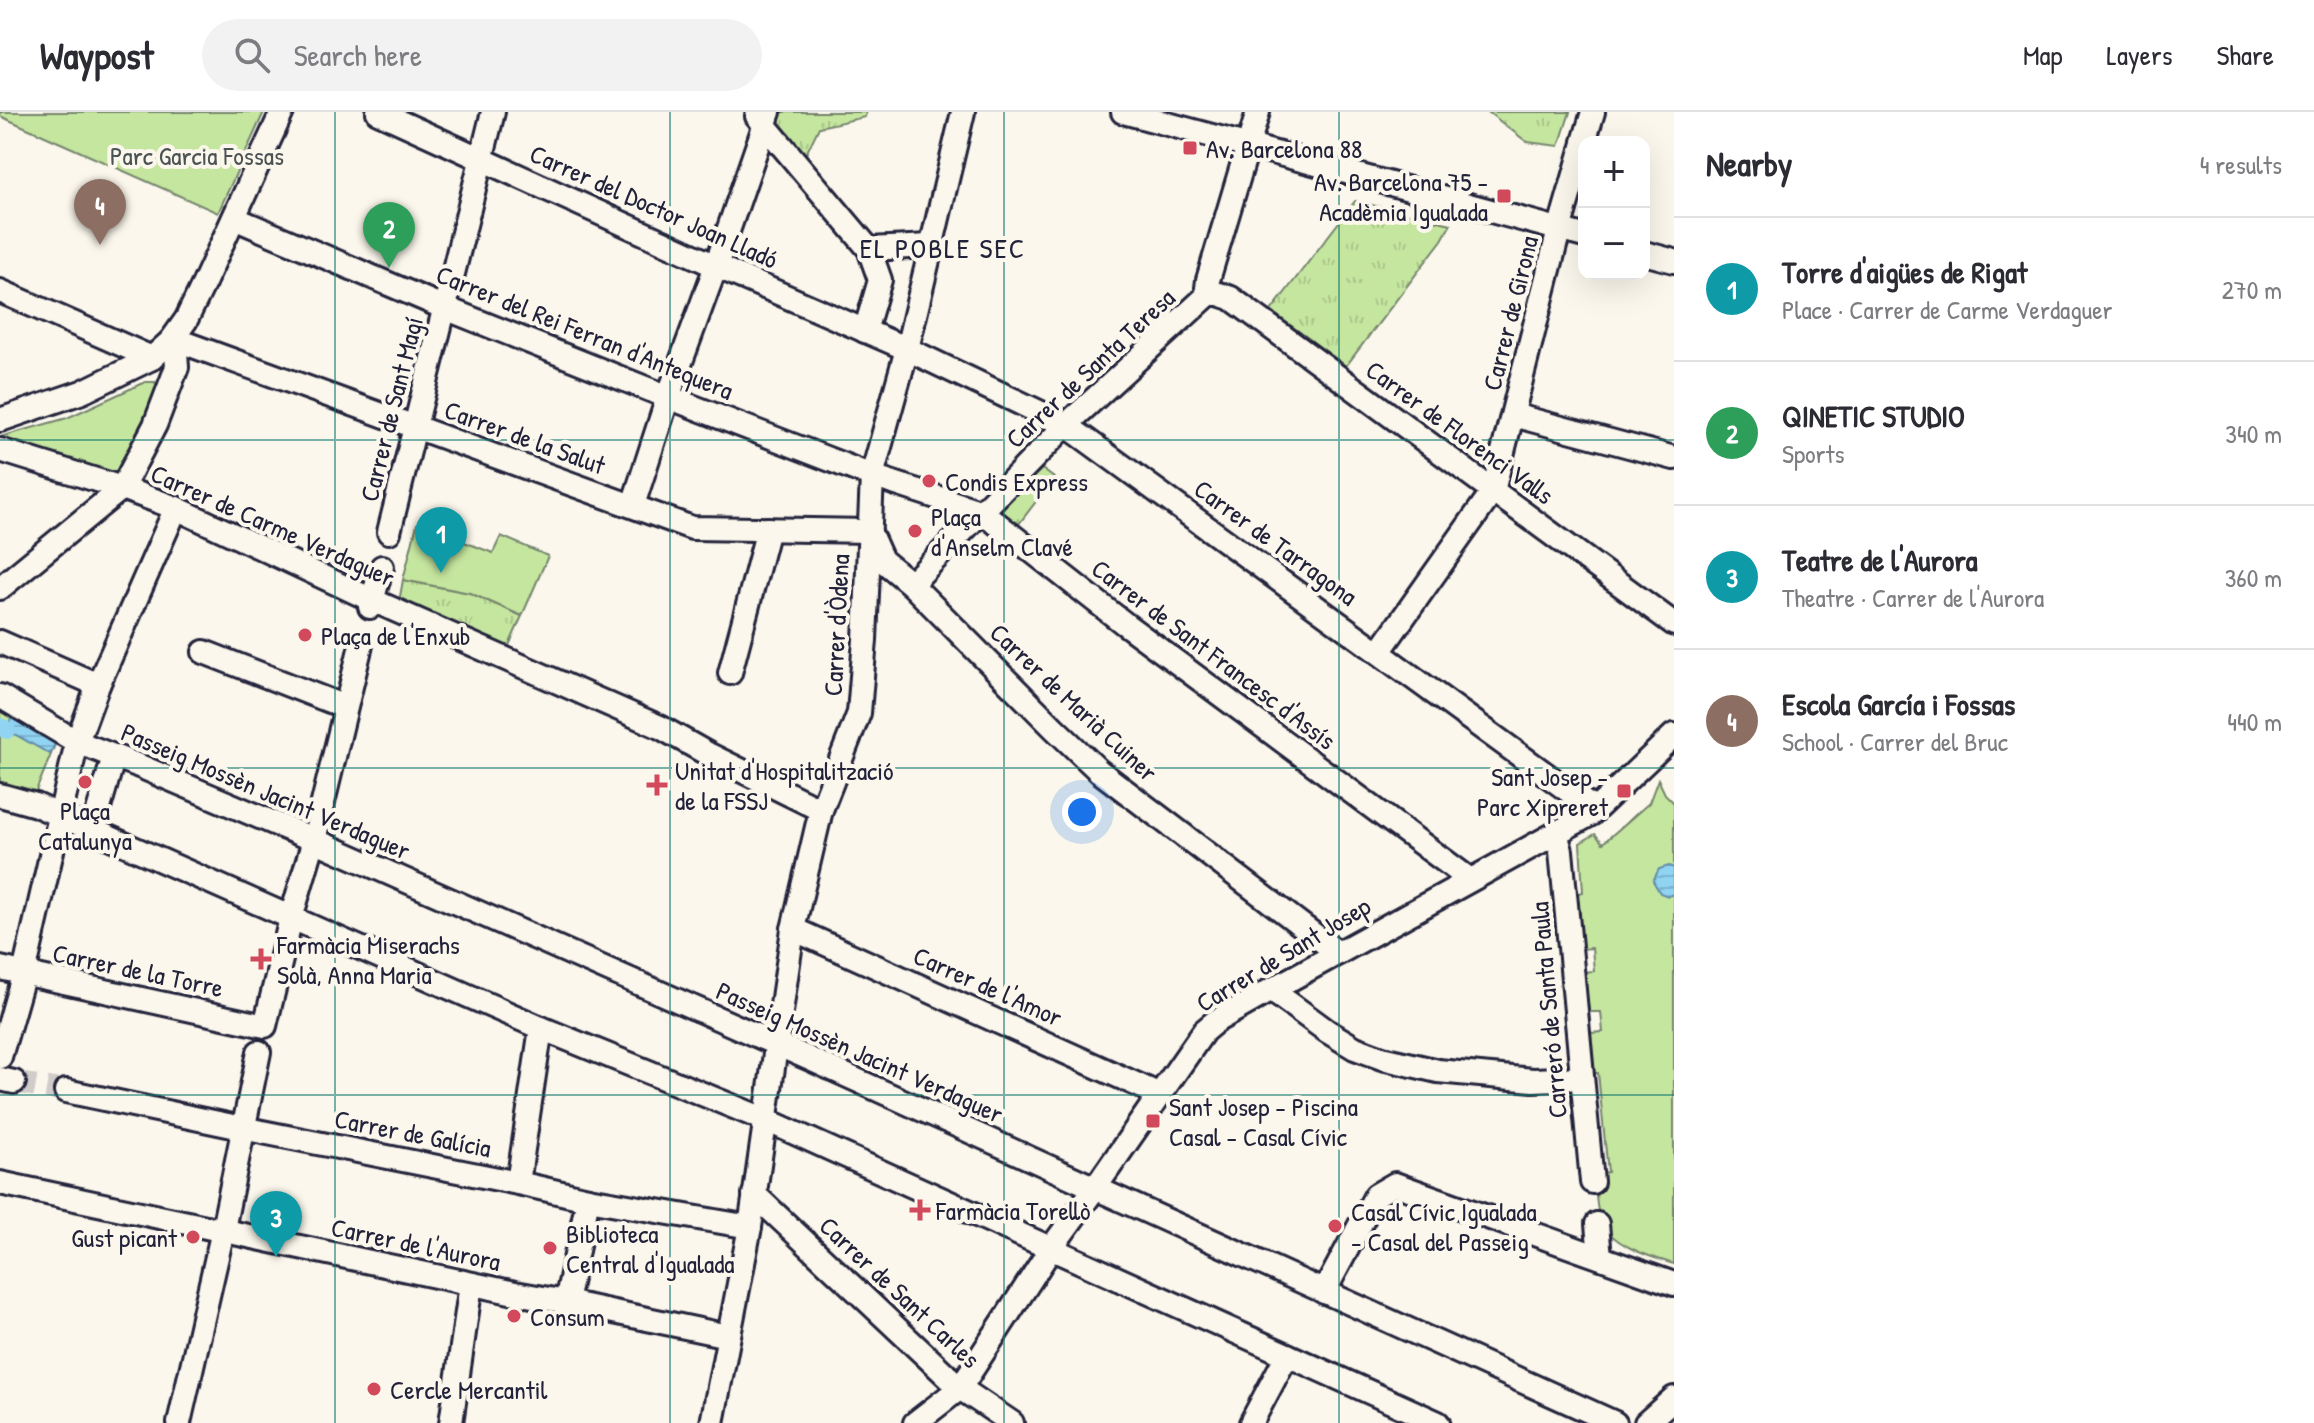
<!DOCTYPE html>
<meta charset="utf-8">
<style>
:root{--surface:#fff;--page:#f2f2f3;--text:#2b2b33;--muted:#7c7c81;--line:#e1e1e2;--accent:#2563eb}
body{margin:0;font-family:"Patrick Hand",sans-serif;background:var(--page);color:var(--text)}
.controls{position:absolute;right:24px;top:24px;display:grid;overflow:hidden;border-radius:16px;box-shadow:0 8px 32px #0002}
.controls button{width:72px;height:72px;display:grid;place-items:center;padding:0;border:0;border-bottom:2px solid var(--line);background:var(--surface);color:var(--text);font:40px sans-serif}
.you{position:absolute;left:1082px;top:700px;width:28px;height:28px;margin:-20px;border:6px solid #fff;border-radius:50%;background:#1a73e8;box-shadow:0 0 0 12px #1a73e833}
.badge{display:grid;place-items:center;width:52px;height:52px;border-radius:50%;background:var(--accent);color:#fff;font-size:26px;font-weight:700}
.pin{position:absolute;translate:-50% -66px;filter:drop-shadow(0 2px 4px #0008)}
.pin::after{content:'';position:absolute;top:42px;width:28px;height:24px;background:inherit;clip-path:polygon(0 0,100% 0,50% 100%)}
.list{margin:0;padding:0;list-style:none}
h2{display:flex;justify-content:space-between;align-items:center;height:104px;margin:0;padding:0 32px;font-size:34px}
h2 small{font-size:26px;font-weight:400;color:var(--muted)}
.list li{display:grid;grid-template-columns:52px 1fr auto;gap:24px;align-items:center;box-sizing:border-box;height:144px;padding:0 32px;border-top:2px solid var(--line)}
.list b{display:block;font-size:30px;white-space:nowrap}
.list p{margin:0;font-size:26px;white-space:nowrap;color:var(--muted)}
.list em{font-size:26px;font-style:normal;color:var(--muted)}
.icon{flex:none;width:44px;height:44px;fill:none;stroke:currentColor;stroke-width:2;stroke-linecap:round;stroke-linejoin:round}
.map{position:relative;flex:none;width:1674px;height:1311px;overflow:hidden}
header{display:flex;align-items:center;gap:48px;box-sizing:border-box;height:112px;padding:0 40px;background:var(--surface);border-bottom:2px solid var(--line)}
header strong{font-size:38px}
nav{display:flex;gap:44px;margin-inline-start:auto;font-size:28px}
.search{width:560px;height:72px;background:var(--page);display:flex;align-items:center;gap:20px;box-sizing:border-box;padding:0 28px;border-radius:44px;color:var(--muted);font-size:30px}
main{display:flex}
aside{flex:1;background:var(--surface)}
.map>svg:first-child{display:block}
.grass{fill:url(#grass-tufts);stroke:#74846d;stroke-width:2}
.green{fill:#c5e69f;stroke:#74846d;stroke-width:2}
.water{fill:url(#water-rules);stroke:#648da9;stroke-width:2}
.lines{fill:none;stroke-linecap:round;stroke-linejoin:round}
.canal{stroke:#90d4f2;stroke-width:18}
.minor-tunnel{stroke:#d0ccc9;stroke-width:22;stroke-dasharray:22 11;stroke-linecap:butt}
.minor-casing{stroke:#22223b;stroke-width:28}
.minor{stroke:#fbf7ec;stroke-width:22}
.grid{fill:none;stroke:#0f766e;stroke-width:2;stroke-opacity:0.55}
.poi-dot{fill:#d1495b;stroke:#fbf7ec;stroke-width:3}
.labels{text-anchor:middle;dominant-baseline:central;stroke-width:8;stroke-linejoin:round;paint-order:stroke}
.poi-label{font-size:26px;fill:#22223b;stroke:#fbf7ec;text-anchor:start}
.park-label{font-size:26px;fill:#4b5354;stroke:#fbf7ec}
.street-label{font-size:26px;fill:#22223b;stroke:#fbf7ec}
.neighbourhood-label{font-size:28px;letter-spacing:2px;fill:#22223b;stroke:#fbf7ec}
</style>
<header>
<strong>Waypost</strong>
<div class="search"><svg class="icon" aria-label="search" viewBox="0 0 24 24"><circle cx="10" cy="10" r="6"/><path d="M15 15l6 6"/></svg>Search here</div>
<nav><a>Map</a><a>Layers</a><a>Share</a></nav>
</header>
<main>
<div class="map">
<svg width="1674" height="1311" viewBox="0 0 1674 1311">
<defs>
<pattern id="grass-tufts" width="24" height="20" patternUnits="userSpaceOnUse" patternTransform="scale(2)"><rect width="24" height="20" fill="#c5e69f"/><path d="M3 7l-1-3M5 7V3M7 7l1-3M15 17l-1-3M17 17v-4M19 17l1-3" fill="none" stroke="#a9c58a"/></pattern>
<pattern id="water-rules" width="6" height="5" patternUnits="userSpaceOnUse" patternTransform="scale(2)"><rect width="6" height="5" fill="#90d4f2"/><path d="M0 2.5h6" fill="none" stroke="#7cb6d0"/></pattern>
</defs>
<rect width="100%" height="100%" fill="#fbf7ec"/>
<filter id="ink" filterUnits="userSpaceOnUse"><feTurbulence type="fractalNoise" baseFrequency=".0125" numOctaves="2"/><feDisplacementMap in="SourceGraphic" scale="16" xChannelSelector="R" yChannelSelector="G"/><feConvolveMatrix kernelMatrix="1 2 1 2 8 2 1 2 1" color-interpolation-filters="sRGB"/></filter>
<g filter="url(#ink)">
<g class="grass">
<polygon points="782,0 866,0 865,5 819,15 805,44 777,12"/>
<polygon points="1488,0 1570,0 1559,34 1527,30"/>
<polygon points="1355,89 1451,112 1442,128 1346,254 1271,199"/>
<polygon points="1042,357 1054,366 1015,417 995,401"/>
<polygon points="403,468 470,481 522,504 507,538 399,490"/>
</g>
<g class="green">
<polygon points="0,0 264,0 218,101 0,4"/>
<polygon points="145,270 155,270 159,283 141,323 116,364 0,331 0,325 67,306"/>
<polygon points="417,412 493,441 501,424 548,444 522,504 470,481 403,468"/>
<polygon points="0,599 56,630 34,684 0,670"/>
<path d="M1658,667L1665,682L1674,691V1152C1650,1145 1609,1133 1600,1106C1595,1093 1596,1075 1595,1061L1608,1060L1598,961H1593L1590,921L1603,920L1601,900H1586L1583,860L1594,859L1592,836L1581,837L1574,782L1583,780L1580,731L1595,722L1603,731L1649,691Z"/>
</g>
<g class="water">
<polygon points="11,606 56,630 50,642 7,618"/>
<polygon points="1669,754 1674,756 1674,782 1668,784 1660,781 1653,769 1659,757"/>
</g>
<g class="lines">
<polyline class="canal" points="0,615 7,618"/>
<polyline class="minor-tunnel" points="14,970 66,979"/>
<defs>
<g id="minor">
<polyline points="378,0 716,154 907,237 1066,313 1595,698"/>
<polyline points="1123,0 1584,124"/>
<polyline points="757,4 869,137 880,168 865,219"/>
<polyline points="1584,30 1593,0"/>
<polyline points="234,106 445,196 668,285 872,364 982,400 1125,512 1469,767"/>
<polyline points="869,137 930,134"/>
<polyline points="1644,141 1674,149"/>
<polyline points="0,179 152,246"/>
<polyline points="1209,182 1219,182 1231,186 1674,512"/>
<polyline points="1209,182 1207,176 1208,168 1258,0"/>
<polyline points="171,229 185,231 692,416 869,419 882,448 911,472 1054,616 1099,659 1338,841"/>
<polyline points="1513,303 1674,346"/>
<polyline points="0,308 82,280 152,246 171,229 186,208 204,171 282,0"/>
<polyline points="0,338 122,376 176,396 372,488 660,615 708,642 821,698"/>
<polyline points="633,393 668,285 716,154 769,0"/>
<polyline points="389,420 493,0"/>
<polyline points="911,472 1066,313 1209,182"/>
<polyline points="0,476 122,376 155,313 177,255 176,240 171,229"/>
<polyline points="370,495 382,455"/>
<polyline points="0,530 98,573"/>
<polyline points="204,540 345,595"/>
<polyline points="1379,540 1493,379 1559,118 1584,31"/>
<polyline points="730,561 768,417"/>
<polyline points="0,584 77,630 137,653 314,728 810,947 1615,1311"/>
<polyline points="0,683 36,693 541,916 766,1008 1438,1311"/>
<polyline points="93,717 114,644"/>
<polyline points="1556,721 1561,739 1592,1070"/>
<polyline points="793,817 1160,983"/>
<polyline points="0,856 265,914 291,806 314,728 361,533"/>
<polyline points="1271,878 1327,919 1355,936 1382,946 1438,959 1533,968 1582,966"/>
<polyline points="0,945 24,861 77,630 98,573 176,396"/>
<polyline points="0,967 14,970"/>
<polyline points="66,979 242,1016 518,1071 588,1087 750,1115"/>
<polyline points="0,1071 515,1181 566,1190 728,1224"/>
<polyline points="518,1071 541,916"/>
<polyline points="754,1082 960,1276 1012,1311"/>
<polyline points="1597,1112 1600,1145"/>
<polyline points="1324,1180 1376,1083 1395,1072 1674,1172"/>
<polyline points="566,1190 588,1087"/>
<polyline points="179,1311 221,1127 259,940"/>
<polyline points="451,1311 471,1172"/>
<polyline points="712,1311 750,1115 793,817 821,698 859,601 865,528 872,364 907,237 963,0"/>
<polyline points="915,1311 960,1276 1052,1135 1095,1076 1204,919 1216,909 1271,878 1591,702 1674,623"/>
<polyline points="1251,1311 1287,1243"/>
<polyline points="1646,1311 1674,1286"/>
</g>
</defs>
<use href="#minor" class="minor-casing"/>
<use href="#minor" class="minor"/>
</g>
</g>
<path class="grid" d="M335,0V1311M670,0V1311M1004,0V1311M1339,0V1311M0,328H1674M0,656H1674M0,983H1674"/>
<g class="poi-dot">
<rect x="1182" y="28" width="16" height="16" rx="4"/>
<rect x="1496" y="76" width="16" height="16" rx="4"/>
<circle cx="929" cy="369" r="8"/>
<circle cx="915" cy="419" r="8"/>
<circle cx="305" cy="523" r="8"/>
<circle cx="85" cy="670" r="8"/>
<path d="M653 661h8v8h8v8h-8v8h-8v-8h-8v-8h8z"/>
<rect x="1616" y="671" width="16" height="16" rx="4"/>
<path d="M257 835h8v8h8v8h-8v8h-8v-8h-8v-8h8z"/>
<rect x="1145" y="1001" width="16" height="16" rx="4"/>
<path d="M916 1086h8v8h8v8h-8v8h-8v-8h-8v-8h8z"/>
<circle cx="1335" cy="1114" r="8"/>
<circle cx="193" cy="1125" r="8"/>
<circle cx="550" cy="1136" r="8"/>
<circle cx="514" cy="1204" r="8"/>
<circle cx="374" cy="1277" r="8"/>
</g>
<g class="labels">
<g class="poi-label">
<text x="1206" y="36">Av. Barcelona 88</text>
<text x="1488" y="69" text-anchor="end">Av. Barcelona 75 -<tspan x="1488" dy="30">Acadèmia Igualada</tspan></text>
<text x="945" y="369">Condis Express</text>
<text x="931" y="404">Plaça<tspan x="931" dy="30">d'Anselm Clavé</tspan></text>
<text x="321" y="523">Plaça de l'Enxub</text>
<text x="675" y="658">Unitat d'Hospitalització<tspan x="675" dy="30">de la FSSJ</tspan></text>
<text x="1608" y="664" text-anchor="end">Sant Josep -<tspan x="1608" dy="30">Parc Xipreret</tspan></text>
<text x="85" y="698" text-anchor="middle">Plaça<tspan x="85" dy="30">Catalunya</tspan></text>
<text x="277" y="832">Farmàcia Miserachs<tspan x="277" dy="30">Solà, Anna Maria</tspan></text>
<text x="1169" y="994">Sant Josep - Piscina<tspan x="1169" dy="30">Casal - Casal Cívic</tspan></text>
<text x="936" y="1098">Farmàcia Torellò</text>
<text x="1351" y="1099">Casal Cívic Igualada<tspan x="1351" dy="30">- Casal del Passeig</tspan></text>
<text x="566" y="1121">Biblioteca<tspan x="566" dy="30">Central d'Igualada</tspan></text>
<text x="177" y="1125" text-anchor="end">Gust picant</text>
<text x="530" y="1204">Consum</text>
<text x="390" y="1277">Cercle Mercantil</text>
</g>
<g class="park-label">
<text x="197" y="43">Parc Garcia Fossas</text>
</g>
<g class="street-label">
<text transform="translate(654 94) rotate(24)">Carrer del Doctor Joan Lladó</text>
<text transform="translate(1510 201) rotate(-76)">Carrer de Girona</text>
<text transform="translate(585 220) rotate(22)">Carrer del Rei Ferran d'Antequera</text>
<text transform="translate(1090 256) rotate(-43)">Carrer de Santa Teresa</text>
<text transform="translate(391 297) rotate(-76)">Carrer de Sant Magí</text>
<text transform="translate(1460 320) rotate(36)">Carrer de Florenci Valls</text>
<text transform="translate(525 325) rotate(20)">Carrer de la Salut</text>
<text transform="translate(273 413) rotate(24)">Carrer de Carme Verdaguer</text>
<text transform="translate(1276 430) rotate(36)">Carrer de Tarragona</text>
<text transform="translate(836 513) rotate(-87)">Carrer d'Òdena</text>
<text transform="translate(1214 542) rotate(37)">Carrer de Sant Francesc d'Assís</text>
<text transform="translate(1074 590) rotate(43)">Carrer de Marià Cuiner</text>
<text transform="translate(266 679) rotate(23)">Passeig Mossèn Jacint Verdaguer</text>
<text transform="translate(1283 842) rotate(-31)">Carrer de Sant Josep</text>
<text transform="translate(138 858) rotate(12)">Carrer de la Torre</text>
<text transform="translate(988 874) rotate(24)">Carrer de l'Amor</text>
<text transform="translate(1548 898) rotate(-95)">Carreró de Santa Paula</text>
<text transform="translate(860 940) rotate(24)">Passeig Mossèn Jacint Verdaguer</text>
<text transform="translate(413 1021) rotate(11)">Carrer de Galícia</text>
<text transform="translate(416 1132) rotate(12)">Carrer de l'Aurora</text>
<text transform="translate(900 1180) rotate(43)">Carrer de Sant Carles</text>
</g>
<g class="neighbourhood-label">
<text x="943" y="136">EL POBLE SEC</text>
</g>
</g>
</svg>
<div class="controls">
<button>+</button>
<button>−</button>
</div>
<div class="you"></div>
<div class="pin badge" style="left:441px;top:461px;background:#0f9aa8">1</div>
<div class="pin badge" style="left:389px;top:156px;background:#2e9e5b">2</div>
<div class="pin badge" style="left:276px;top:1145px;background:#0f9aa8">3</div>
<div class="pin badge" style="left:100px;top:133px;background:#8d6e63">4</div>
</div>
<aside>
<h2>Nearby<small>4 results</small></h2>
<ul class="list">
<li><span class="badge" style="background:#0f9aa8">1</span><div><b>Torre d'aigües de Rigat</b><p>Place · Carrer de Carme Verdaguer</p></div><em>270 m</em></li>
<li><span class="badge" style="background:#2e9e5b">2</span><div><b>QINETIC STUDIO</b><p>Sports</p></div><em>340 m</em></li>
<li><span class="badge" style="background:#0f9aa8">3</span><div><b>Teatre de l'Aurora</b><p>Theatre · Carrer de l'Aurora</p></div><em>360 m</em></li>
<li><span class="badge" style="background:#8d6e63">4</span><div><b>Escola García i Fossas</b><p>School · Carrer del Bruc</p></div><em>440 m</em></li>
</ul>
</aside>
</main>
